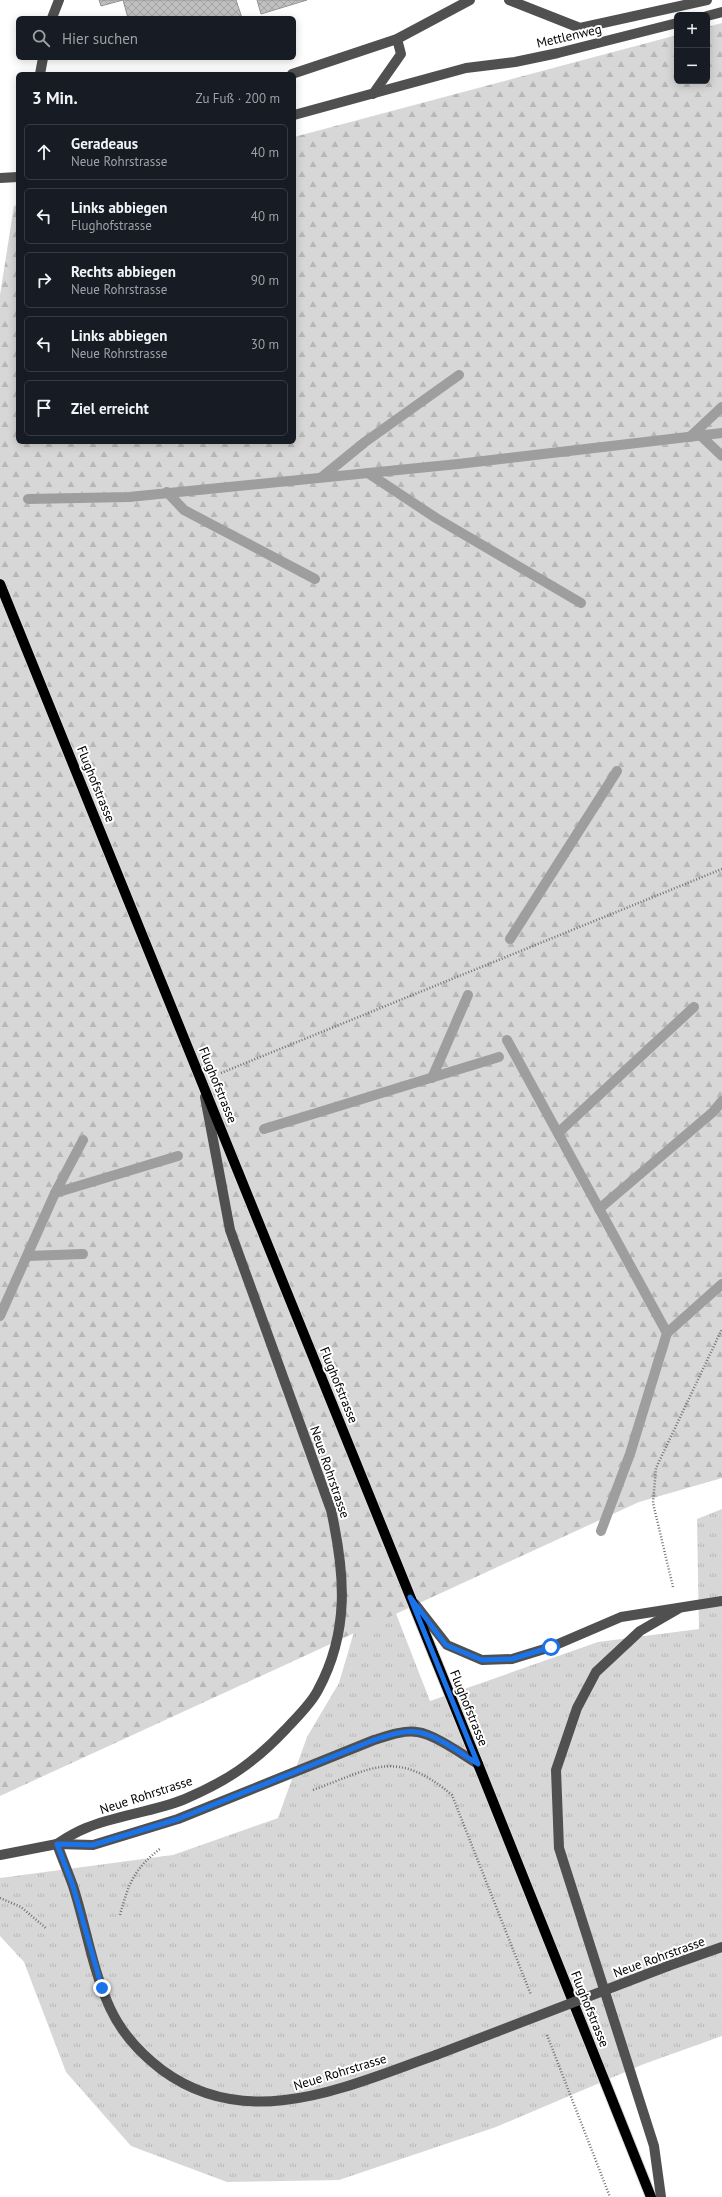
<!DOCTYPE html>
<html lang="de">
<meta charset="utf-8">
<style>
:root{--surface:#171b24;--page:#242831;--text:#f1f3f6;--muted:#9ea1a6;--line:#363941}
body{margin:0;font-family:"PT Sans",sans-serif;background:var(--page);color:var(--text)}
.controls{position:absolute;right:12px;top:12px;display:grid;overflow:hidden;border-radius:6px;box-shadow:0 2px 10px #0003}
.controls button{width:36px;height:36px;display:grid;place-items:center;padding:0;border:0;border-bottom:1px solid var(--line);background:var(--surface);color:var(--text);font:20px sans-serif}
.stop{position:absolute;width:12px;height:12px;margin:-9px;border:3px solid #1a73e8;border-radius:50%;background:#fff}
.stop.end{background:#1a73e8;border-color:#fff;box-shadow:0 1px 4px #0008}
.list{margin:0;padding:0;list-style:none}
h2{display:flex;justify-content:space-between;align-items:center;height:52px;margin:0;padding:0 16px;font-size:17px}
h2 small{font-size:13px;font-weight:400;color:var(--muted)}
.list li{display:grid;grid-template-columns:26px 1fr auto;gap:12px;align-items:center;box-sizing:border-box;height:56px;margin:0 8px 8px;padding:0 8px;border:1px solid var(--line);border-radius:6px}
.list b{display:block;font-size:15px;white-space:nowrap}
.list p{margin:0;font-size:13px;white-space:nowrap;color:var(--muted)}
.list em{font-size:13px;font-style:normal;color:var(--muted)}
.icon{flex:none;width:22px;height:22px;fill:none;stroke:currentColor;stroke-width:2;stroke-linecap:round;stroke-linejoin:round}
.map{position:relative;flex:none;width:722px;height:2197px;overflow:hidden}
.search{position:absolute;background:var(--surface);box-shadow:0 2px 10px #0003;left:16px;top:16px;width:280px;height:44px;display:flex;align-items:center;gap:10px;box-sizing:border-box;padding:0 14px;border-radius:6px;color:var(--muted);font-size:15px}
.panel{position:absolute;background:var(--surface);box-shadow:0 2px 10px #0003;left:16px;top:72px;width:280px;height:372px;border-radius:6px}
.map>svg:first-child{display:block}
.grass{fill:url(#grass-tufts)}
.forest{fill:url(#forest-firs)}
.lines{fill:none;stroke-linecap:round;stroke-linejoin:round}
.stream{stroke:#9e9e9e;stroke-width:10}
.building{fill:url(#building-cross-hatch);stroke:#949494}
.major-casing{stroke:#dbdbdb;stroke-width:12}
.path{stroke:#727272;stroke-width:2.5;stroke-dasharray:1 2;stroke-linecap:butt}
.minor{stroke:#505050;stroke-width:10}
.major{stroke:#000;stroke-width:10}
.minor-bridge{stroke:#505050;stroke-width:10}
.route{stroke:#1a73e8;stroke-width:5}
.labels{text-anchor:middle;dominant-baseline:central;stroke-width:4;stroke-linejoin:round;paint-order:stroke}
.street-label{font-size:13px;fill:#000;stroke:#fff}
</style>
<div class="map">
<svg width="722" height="2197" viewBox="0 0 722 2197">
<defs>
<pattern id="grass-tufts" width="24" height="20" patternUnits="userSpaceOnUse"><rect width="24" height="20" fill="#d7d7d7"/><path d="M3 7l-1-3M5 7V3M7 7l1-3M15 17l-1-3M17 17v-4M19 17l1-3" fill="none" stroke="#b7b7b7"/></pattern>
<pattern id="forest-firs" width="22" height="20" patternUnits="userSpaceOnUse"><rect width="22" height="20" fill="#d7d7d7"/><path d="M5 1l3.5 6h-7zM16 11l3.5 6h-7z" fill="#b7b7b7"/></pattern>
<pattern id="building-cross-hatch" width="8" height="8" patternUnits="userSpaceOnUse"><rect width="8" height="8" fill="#c0c0c0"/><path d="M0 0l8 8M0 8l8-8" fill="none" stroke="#a3a3a3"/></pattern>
</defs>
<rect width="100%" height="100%" fill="#fff"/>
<polygon class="grass" points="722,1509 722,2036 644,2064 496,2127 339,2180 227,2182 131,2146 66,2072 24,1962 0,1936 0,1878 173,1855 278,1818 307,1737 339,1683 363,1601 372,1552 430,1701 598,1642 699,1629 697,1519"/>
<polygon class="forest" points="722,23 722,1478 639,1502 0,1796 0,295 14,206 18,205 18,442 294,442 294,137 677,35 677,81 707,81 707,27"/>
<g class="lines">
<g class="stream">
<polyline points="701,436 722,456"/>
<polyline points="690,437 722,407"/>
<polyline points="368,473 436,518 581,603"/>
<polyline points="322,477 365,442 459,375"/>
<polyline points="167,492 184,510 315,579"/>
<polyline points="28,499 129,497 458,464 722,433"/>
<polyline points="510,939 617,771"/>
<polyline points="507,1040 667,1333"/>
<polyline points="432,1078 468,995"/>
<polyline points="264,1129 499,1057"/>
<polyline points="558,1133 694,1007"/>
<polyline points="55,1193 178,1156"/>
<polyline points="599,1209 713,1112 722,1101"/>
<polyline points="27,1256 83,1254"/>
<polyline points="0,1316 55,1193 83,1140"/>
<polyline points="601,1531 630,1454 667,1333 722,1284"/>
</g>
</g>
<g class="building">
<polygon points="99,0 236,0 242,18 128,18 123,0 101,6"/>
<polygon points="257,0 307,0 261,14"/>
</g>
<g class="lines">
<defs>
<polyline id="major" points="0,584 478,1764 651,2197"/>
</defs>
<use href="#major" class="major-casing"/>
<g class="path">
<polyline points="221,1073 722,869"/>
<polyline points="673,1587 653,1503 656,1468 722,1329"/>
<path d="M313,1790C373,1768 396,1748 452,1795L531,1995"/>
<polyline points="0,1898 21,1907 47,1929"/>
<path d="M120,1915C129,1882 134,1869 161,1848"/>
<polyline points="547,2035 610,2197"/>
</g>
<g class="minor">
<polyline points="509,0 580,28 707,0"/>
<polyline points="707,16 722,12"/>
<polyline points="52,18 59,0"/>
<polyline points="40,74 43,58"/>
<polyline points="292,74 397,39 470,0"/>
<polyline points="373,94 401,54 397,39"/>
<polyline points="294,115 466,68 515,62 558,53 677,23"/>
<polyline points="0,178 18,177"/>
<polyline points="415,1604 447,1645 482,1660 512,1659 551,1647 621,1617 722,1601"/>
<path d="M57,1844C66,1838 76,1832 86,1828C117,1815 153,1812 185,1799C227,1781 254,1763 286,1729C297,1717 311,1704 318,1690C350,1631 345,1573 331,1510L230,1230L205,1097"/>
<path d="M57,1844C62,1858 68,1872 73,1886C86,1926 92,1969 110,2008C121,2032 141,2054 162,2070C249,2134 347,2086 436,2055"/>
<path d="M0,1855L57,1844L93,1845L178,1819L374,1740C387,1736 403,1730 417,1732C434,1734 462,1754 478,1764"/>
<polyline points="668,1966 722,1947"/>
<polyline points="661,2197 654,2146 559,1848 556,1770 577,1708 596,1672 640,1631 678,1609"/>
</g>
<use href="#major" class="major"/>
<polyline class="minor-bridge" points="436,2055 668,1966"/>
</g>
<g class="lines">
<path class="route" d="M102,1988L73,1886L57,1844L93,1845L178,1819L374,1740C387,1736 403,1730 417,1732C435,1734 462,1754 478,1764L410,1597L446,1645L482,1660L512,1659L551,1647"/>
</g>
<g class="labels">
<g class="street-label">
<text transform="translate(569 36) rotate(-13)">Mettlenweg</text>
<text transform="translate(96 784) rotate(68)">Flughofstrasse</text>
<text transform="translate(218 1085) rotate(68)">Flughofstrasse</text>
<text transform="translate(339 1385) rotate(68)">Flughofstrasse</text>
<text transform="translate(330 1472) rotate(71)">Neue Rohrstrasse</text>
<text transform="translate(469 1708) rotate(68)">Flughofstrasse</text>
<text transform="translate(146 1795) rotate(-18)">Neue Rohrstrasse</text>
<text transform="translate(659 1957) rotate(-20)">Neue Rohrstrasse</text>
<text transform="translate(590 2009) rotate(68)">Flughofstrasse</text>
<text transform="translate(340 2072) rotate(-17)">Neue Rohrstrasse</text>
</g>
</g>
</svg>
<div class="controls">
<button>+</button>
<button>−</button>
</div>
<div class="stop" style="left:551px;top:1647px"></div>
<div class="stop end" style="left:102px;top:1988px"></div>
<div class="search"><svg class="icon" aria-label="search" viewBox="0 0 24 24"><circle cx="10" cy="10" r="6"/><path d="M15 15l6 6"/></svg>Hier suchen</div>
<section class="panel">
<h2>3 Min.<small>Zu Fuß · 200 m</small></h2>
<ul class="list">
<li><svg class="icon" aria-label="ahead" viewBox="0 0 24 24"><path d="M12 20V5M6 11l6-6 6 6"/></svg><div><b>Geradeaus</b><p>Neue Rohrstrasse</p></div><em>40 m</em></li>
<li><svg class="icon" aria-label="left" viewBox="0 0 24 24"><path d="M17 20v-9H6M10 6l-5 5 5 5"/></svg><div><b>Links abbiegen</b><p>Flughofstrasse</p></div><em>40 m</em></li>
<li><svg class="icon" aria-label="right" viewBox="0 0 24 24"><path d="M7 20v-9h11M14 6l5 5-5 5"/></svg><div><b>Rechts abbiegen</b><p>Neue Rohrstrasse</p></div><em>90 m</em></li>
<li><svg class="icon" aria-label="left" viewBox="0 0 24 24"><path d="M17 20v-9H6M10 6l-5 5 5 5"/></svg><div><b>Links abbiegen</b><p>Neue Rohrstrasse</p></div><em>30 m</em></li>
<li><svg class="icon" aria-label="arrive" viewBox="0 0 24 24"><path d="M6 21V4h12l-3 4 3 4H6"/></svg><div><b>Ziel erreicht</b></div></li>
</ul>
</section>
</div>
